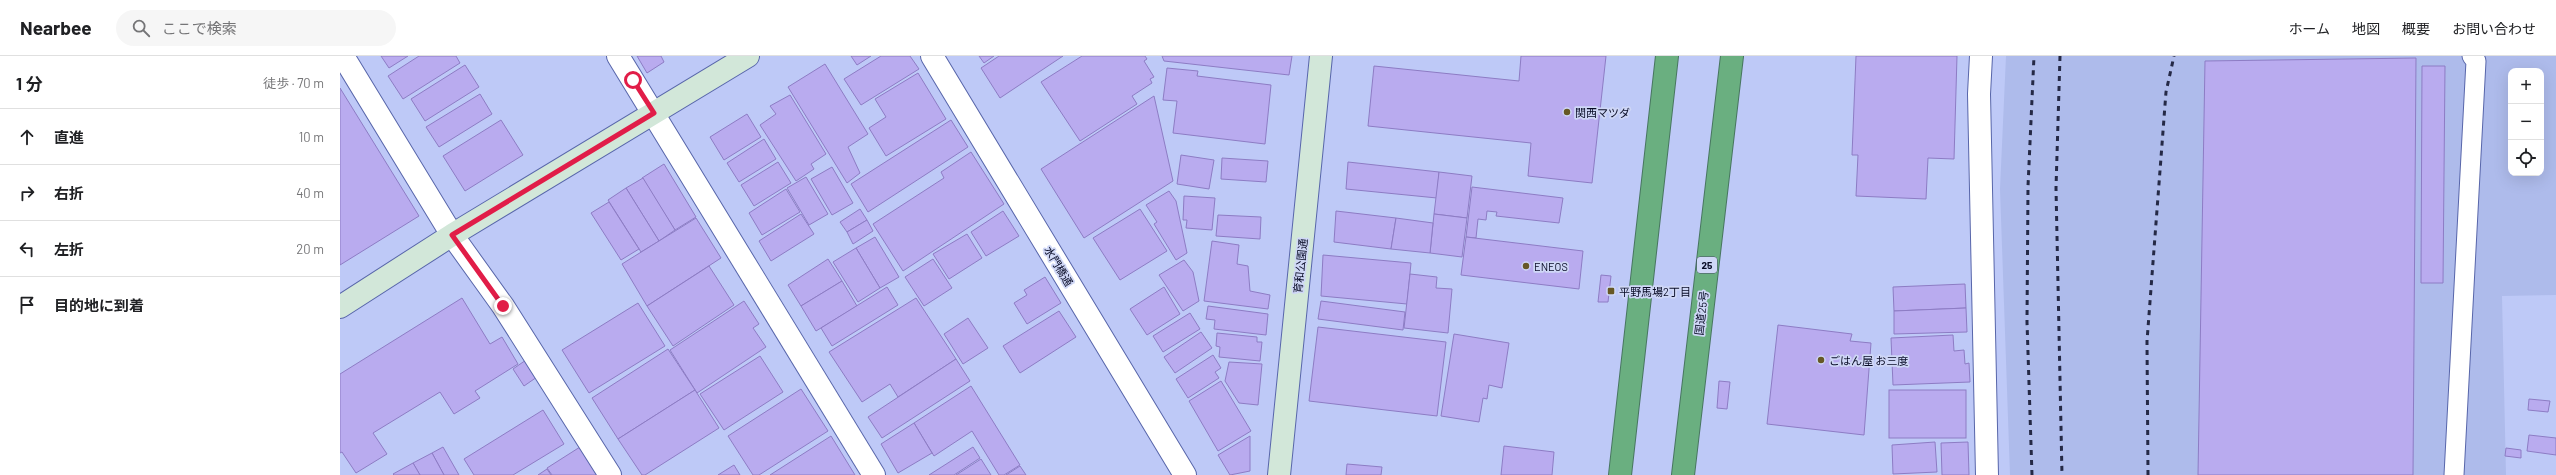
<!DOCTYPE html>
<html lang="ja">
<meta charset="utf-8">
<style>
:root{--surface:#fff;--page:#f6f6f6;--text:#202124;--muted:#757577;--line:#e0e0e0}
body{margin:0;font-family:Barlow,"Noto Sans JP",sans-serif;background:var(--page);color:var(--text)}
.controls{position:absolute;right:12px;top:12px;display:grid;overflow:hidden;border-radius:8px;box-shadow:0 4px 16px #0002}
.controls button{width:36px;height:36px;display:grid;place-items:center;padding:0;border:0;border-bottom:1px solid var(--line);background:var(--surface);color:var(--text);font:20px sans-serif}
.stop{position:absolute;width:12px;height:12px;margin:-9px;border:3px solid #e11d48;border-radius:50%;background:#fff}
.stop.end{background:#e11d48;border-color:#fff;box-shadow:0 1px 4px #0008}
.list{margin:0;padding:0;list-style:none}
h2{display:flex;justify-content:space-between;align-items:center;height:52px;margin:0;padding:0 16px;font-size:17px}
h2 small{font-size:13px;font-weight:400;color:var(--muted)}
.list li{display:grid;grid-template-columns:26px 1fr auto;gap:12px;align-items:center;box-sizing:border-box;height:56px;padding:0 16px;border-top:1px solid var(--line)}
.list b{display:block;font-size:15px;white-space:nowrap}
.list em{font-size:13px;font-style:normal;color:var(--muted)}
.icon{flex:none;width:22px;height:22px;fill:none;stroke:currentColor;stroke-width:2;stroke-linecap:round;stroke-linejoin:round}
.map{position:relative;flex:none;width:2216px;height:419px;overflow:hidden}
header{display:flex;align-items:center;gap:24px;box-sizing:border-box;height:56px;padding:0 20px;background:var(--surface);border-bottom:1px solid var(--line)}
header strong{font-size:19px}
nav{display:flex;gap:22px;margin-inline-start:auto;font-size:14px}
.search{width:280px;height:36px;background:var(--page);display:flex;align-items:center;gap:10px;box-sizing:border-box;padding:0 14px;border-radius:22px;color:var(--muted);font-size:15px}
main{display:flex}
aside{flex:1;background:var(--surface)}
.map>svg:first-child{display:block}
.built{fill:#aebbeb;fill-rule:evenodd}
.building{fill:#b9abef;stroke:#8d7cc4}
.lines{fill:none;stroke-linecap:round;stroke-linejoin:round}
.lane-casing{stroke:#5866aa;stroke-width:21}
.street-casing{stroke:#5866aa;stroke-width:24}
.secondary-casing{stroke:#5866aa;stroke-width:24}
.highway-casing{stroke:#487660;stroke-width:24}
.lane{stroke:#fff;stroke-width:19}
.street{stroke:#fff;stroke-width:22}
.secondary{stroke:#d2e7d9;stroke-width:22}
.highway{stroke:#6aaf80;stroke-width:22}
.rail{stroke:#252946;stroke-width:3;stroke-dasharray:5 5;stroke-linecap:butt}
.route{stroke:#e11d48;stroke-width:5}
.poi-dot{fill:#665825;stroke:#cfd7f6;stroke-width:1.5}
.labels{text-anchor:middle;dominant-baseline:central;stroke-width:3.5;stroke-linejoin:round;paint-order:stroke}
.shield{fill:#cfd7f6;stroke:#444864;stroke-width:1}
.shield-label{font-size:10px;font-weight:bold;fill:#080b25}
.poi-label{font-size:11px;fill:#080b25;stroke:#cfd7f6;text-anchor:start}
.street-label{font-size:11px;fill:#080b25;stroke:#cfd7f6}
</style>
<header>
<strong>Nearbee</strong>
<div class="search"><svg class="icon" aria-label="search" viewBox="0 0 24 24"><circle cx="10" cy="10" r="6"/><path d="M15 15l6 6"/></svg>ここで検索</div>
<nav><a>ホーム</a><a>地図</a><a>概要</a><a>お問い合わせ</a></nav>
</header>
<main>
<aside>
<h2>1 分<small>徒歩 · 70 m</small></h2>
<ul class="list">
<li><svg class="icon" aria-label="ahead" viewBox="0 0 24 24"><path d="M12 20V5M6 11l6-6 6 6"/></svg><div><b>直進</b></div><em>10 m</em></li>
<li><svg class="icon" aria-label="right" viewBox="0 0 24 24"><path d="M7 20v-9h11M14 6l5 5-5 5"/></svg><div><b>右折</b></div><em>40 m</em></li>
<li><svg class="icon" aria-label="left" viewBox="0 0 24 24"><path d="M17 20v-9H6M10 6l-5 5 5 5"/></svg><div><b>左折</b></div><em>20 m</em></li>
<li><svg class="icon" aria-label="arrive" viewBox="0 0 24 24"><path d="M6 21V4h12l-3 4 3 4H6"/></svg><div><b>目的地に到着</b></div></li>
</ul>
</aside>
<div class="map">
<svg width="2216" height="419" viewBox="0 0 2216 419">
<rect width="100%" height="100%" fill="#bec9f7"/>
<path class="built" d="M1666,0H2216V239L2162,240L2166,419H1670L1660,133ZM2171,15H2201V117H2171Z"/>
<g class="building">
<polygon points="41,0 68,0 49,12"/>
<polygon points="79,0 116,0 120,7 63,43 48,20"/>
<polygon points="297,0 321,0 324,6 307,17"/>
<polygon points="511,0 531,0 517,9"/>
<polygon points="541,0 570,0 579,13 521,49 504,23"/>
<polygon points="639,0 654,0 644,7"/>
<polygon points="659,0 723,0 660,42 641,12"/>
<polygon points="742,0 805,0 807,3 804,5 814,21 810,23 812,27 792,40 797,48 740,85 701,26"/>
<polygon points="822,0 952,0 949,19 824,5"/>
<polygon points="1181,0 1266,0 1252,127 1188,120 1191,87 1028,70 1034,10 1179,25"/>
<polygon points="1516,0 1617,0 1614,103 1588,102 1586,143 1516,140 1518,99 1512,99"/>
<polygon points="2076,2 2073,419 1858,419 1865,5"/>
<polygon points="485,8 528,78 508,91 520,117 507,127 448,31"/>
<polygon points="125,9 139,31 85,65 71,43"/>
<polygon points="2082,10 2105,10 2103,227 2081,227"/>
<polygon points="827,12 858,15 857,20 931,29 925,88 833,77 837,45 823,44"/>
<polygon points="578,17 606,63 546,100 529,72 546,61 535,43"/>
<polygon points="0,32 79,160 0,209"/>
<polygon points="140,38 152,58 99,91 86,71"/>
<polygon points="450,39 486,98 471,108 474,113 456,125 420,69 436,58 430,50"/>
<polygon points="814,40 833,125 744,182 701,113"/>
<polygon points="407,58 421,81 384,104 370,81"/>
<polygon points="161,64 183,99 125,135 103,100"/>
<polygon points="611,64 628,91 528,156 511,128"/>
<polygon points="424,83 436,103 399,126 387,107"/>
<polygon points="631,96 664,148 563,215 533,168 604,122 601,116"/>
<polygon points="841,99 874,104 869,133 837,128"/>
<polygon points="882,102 928,105 926,126 881,123"/>
<polygon points="438,106 451,127 414,150 401,129"/>
<polygon points="1008,106 1099,116 1097,142 1006,133"/>
<polygon points="324,108 356,161 335,174 302,122"/>
<polygon points="492,111 513,147 492,159 471,123"/>
<polygon points="1099,116 1132,120 1127,162 1094,158"/>
<polygon points="466,121 488,158 469,169 447,132"/>
<polygon points="303,122 335,174 319,185 286,132"/>
<polygon points="1132,131 1223,142 1219,167 1156,160 1157,156 1147,155 1146,164 1138,163 1136,182 1126,181"/>
<polygon points="286,132 319,185 301,196 268,144"/>
<polygon points="446,133 460,156 422,179 409,157"/>
<polygon points="829,135 836,145 847,197 836,204 814,168 817,166 806,149"/>
<polygon points="844,140 875,142 872,174 846,172 847,164 843,164"/>
<polygon points="269,146 299,193 281,204 251,157"/>
<polygon points="520,153 527,164 507,176 500,166"/>
<polygon points="800,153 827,195 780,224 753,182"/>
<polygon points="663,155 679,180 646,200 631,176"/>
<polygon points="996,155 1056,162 1051,193 994,186"/>
<polygon points="461,158 474,178 431,205 419,185"/>
<polygon points="1094,158 1127,162 1122,201 1090,197"/>
<polygon points="878,159 921,161 920,183 876,180"/>
<polygon points="356,162 381,202 307,250 282,208"/>
<polygon points="1056,162 1093,167 1090,197 1051,193"/>
<polygon points="527,164 533,175 513,188 507,176"/>
<polygon points="627,178 642,202 609,223 593,198"/>
<polygon points="535,181 559,221 540,232 516,192"/>
<polygon points="1126,181 1243,195 1239,233 1121,219"/>
<polygon points="872,185 899,189 897,208 908,210 910,235 930,239 928,253 864,245"/>
<polygon points="516,192 540,232 518,246 493,206"/>
<polygon points="983,199 1071,207 1067,248 981,240"/>
<polygon points="488,203 502,225 461,250 448,229"/>
<polygon points="593,203 612,232 584,250 565,221"/>
<polygon points="844,204 853,216 859,245 843,255 819,219"/>
<polygon points="369,210 394,249 333,290 307,250"/>
<polygon points="1070,218 1097,221 1096,232 1112,233 1108,277 1064,272"/>
<polygon points="1261,219 1271,220 1268,246 1258,246"/>
<polygon points="705,221 721,247 687,268 674,247 687,239 684,234"/>
<polygon points="502,225 517,250 476,275 461,250"/>
<polygon points="1625,228 1626,252 1554,255 1553,231"/>
<polygon points="547,231 558,249 492,290 481,272"/>
<polygon points="824,231 840,258 807,279 790,253"/>
<polygon points="122,242 150,288 162,281 178,308 135,335 140,342 114,358 100,336 33,377 47,398 16,417 2,396 0,397 0,318"/>
<polygon points="576,242 616,303 558,341 550,328 522,346 489,296"/>
<polygon points="404,245 419,268 413,272 426,291 357,337 330,294"/>
<polygon points="981,245 1065,256 1063,274 978,263"/>
<polygon points="298,247 325,290 249,337 222,294"/>
<polygon points="868,250 928,258 926,279 874,273 875,264 866,263"/>
<polygon points="1626,252 1627,276 1554,278 1554,255"/>
<polygon points="719,255 736,281 680,317 663,290"/>
<polygon points="850,257 860,273 823,296 813,280"/>
<polygon points="628,262 648,292 623,308 604,278"/>
<polygon points="1438,269 1512,278 1510,285 1531,287 1524,379 1427,368"/>
<polygon points="978,271 1106,286 1097,360 969,345"/>
<polygon points="861,276 872,292 835,317 824,301"/>
<polygon points="877,277 917,281 917,286 922,286 920,305 879,301 880,291 876,290"/>
<polygon points="1114,278 1169,287 1162,332 1149,329 1147,343 1143,342 1139,366 1101,360"/>
<polygon points="1613,279 1614,295 1624,294 1625,308 1629,307 1630,326 1553,329 1551,282"/>
<polygon points="328,293 355,334 278,383 252,342"/>
<polygon points="873,299 881,312 875,316 879,322 848,342 836,323"/>
<polygon points="420,300 443,336 384,374 360,338"/>
<polygon points="616,303 630,325 542,382 528,361"/>
<polygon points="186,304 197,321 184,330 173,313"/>
<polygon points="889,306 922,308 918,349 899,347 885,325"/>
<polygon points="881,325 911,375 878,395 849,345"/>
<polygon points="1379,325 1390,326 1387,353 1377,352"/>
<polygon points="631,330 680,409 664,419 659,419 632,375 594,400 574,367"/>
<polygon points="461,333 488,375 419,419 413,419 388,380"/>
<polygon points="355,334 379,372 305,419 302,419 278,383"/>
<rect x="1549" y="334" width="77" height="48"/>
<polygon points="2189,343 2210,345 2208,356 2188,354"/>
<polygon points="203,354 224,388 173,419 134,419 124,403"/>
<polygon points="574,367 592,397 558,417 541,388"/>
<polygon points="2189,379 2216,382 2216,399 2187,395"/>
<polygon points="491,380 515,419 430,419"/>
<polygon points="910,380 910,415 890,419 878,399"/>
<polygon points="1595,386 1597,416 1553,418 1552,389"/>
<polygon points="1628,386 1629,419 1602,419 1601,387"/>
<polygon points="1164,390 1214,396 1212,419 1161,419"/>
<polygon points="103,391 119,419 104,419 92,397"/>
<polygon points="240,391 257,419 212,419 207,412"/>
<polygon points="633,391 640,402 614,419 589,419"/>
<polygon points="2166,392 2181,394 2181,402 2165,400"/>
<polygon points="92,397 104,419 80,419 73,407"/>
<polygon points="641,403 651,419 616,419"/>
<polygon points="73,407 80,419 54,419 53,418"/>
<polygon points="1007,408 1042,411 1041,419 1006,419"/>
<polygon points="394,409 400,419 378,419"/>
<polygon points="680,410 686,419 666,419"/>
<polygon points="207,413 211,419 198,419"/>
</g>
<g class="lines">
<defs>
<polyline id="lane" points="2114,419 2136,5 2132,0"/>
<g id="street">
<polyline points="3,0 112,179 163,250 270,419"/>
<polyline points="278,0 534,419"/>
<polyline points="592,0 845,419"/>
<polyline points="1641,0 1639,38 1647,419"/>
</g>
<g id="secondary">
<polyline points="0,251 112,179 408,0"/>
<polyline points="939,419 981,0"/>
</g>
<g id="highway">
<polyline points="1280,419 1327,0"/>
<polyline points="1343,419 1392,0"/>
</g>
</defs>
<use href="#lane" class="lane-casing"/>
<use href="#street" class="street-casing"/>
<use href="#secondary" class="secondary-casing"/>
<use href="#highway" class="highway-casing"/>
<use href="#lane" class="lane"/>
<use href="#street" class="street"/>
<use href="#secondary" class="secondary"/>
<use href="#highway" class="highway"/>
<g class="rail">
<polyline points="1720,0 1716,132 1722,419"/>
<polyline points="1692,419 1687,266 1688,130 1694,0"/>
<polyline points="1808,419 1807,285 1826,36 1834,0"/>
</g>
</g>
<g class="lines">
<polyline class="route" points="163,250 112,179 314,57 293,24"/>
</g>
<g class="poi-dot">
<circle cx="1227" cy="56" r="4"/>
<circle cx="1186" cy="210" r="4"/>
<rect x="1267" y="231" width="8" height="8" rx="2"/>
<circle cx="1481" cy="304" r="4"/>
</g>
<g class="labels">
<rect class="shield" x="1357" y="201" width="20" height="16" rx="3"/>
<g class="shield-label">
<text x="1367" y="209">25</text>
</g>
<g class="poi-label">
<text x="1235" y="56">関西マツダ</text>
<text x="1194" y="210">ENEOS</text>
<text x="1279" y="235">平野馬場2丁目</text>
<text x="1489" y="304">ごはん屋 お三度</text>
</g>
<g class="street-label">
<text transform="translate(719 210) rotate(59)">水門橋通</text>
<text transform="translate(960 210) rotate(-84)">育和公園通</text>
<text transform="translate(1361 257) rotate(-83)">国道25号</text>
</g>
</g>
</svg>
<div class="controls">
<button>+</button>
<button>−</button>
<button><svg class="icon" aria-label="locate" viewBox="0 0 24 24"><circle cx="12" cy="12" r="6"/><path d="M12 2v4M12 18v4M2 12h4M18 12h4"/></svg></button>
</div>
<div class="stop" style="left:293px;top:24px"></div>
<div class="stop end" style="left:163px;top:250px"></div>
</div>
</main>
